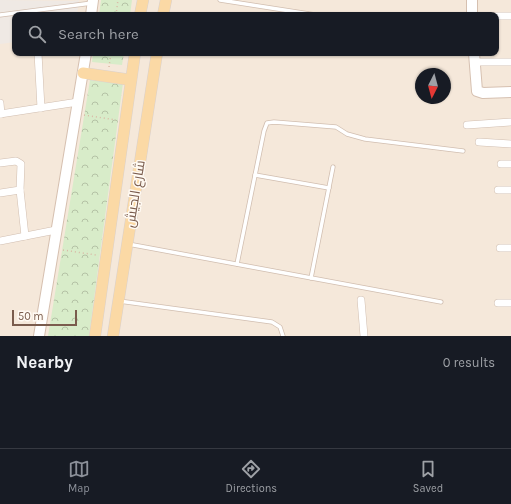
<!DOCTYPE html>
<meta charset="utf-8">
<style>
:root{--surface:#171b24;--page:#242831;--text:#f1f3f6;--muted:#9ea1a6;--line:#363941;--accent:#8c9099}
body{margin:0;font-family:Karla,Cairo,sans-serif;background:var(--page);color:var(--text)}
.compass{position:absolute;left:415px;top:68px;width:36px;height:36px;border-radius:50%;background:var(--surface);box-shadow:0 1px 3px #0004;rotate:186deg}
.scale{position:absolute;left:12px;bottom:10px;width:65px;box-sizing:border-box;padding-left:4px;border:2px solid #7a5c4d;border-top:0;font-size:11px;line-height:14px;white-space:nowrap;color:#7a5c4d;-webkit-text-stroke:3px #fffaf3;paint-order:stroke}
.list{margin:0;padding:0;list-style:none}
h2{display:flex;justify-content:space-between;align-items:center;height:52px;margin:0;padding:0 16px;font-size:17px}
h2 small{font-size:13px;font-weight:400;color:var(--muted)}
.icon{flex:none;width:22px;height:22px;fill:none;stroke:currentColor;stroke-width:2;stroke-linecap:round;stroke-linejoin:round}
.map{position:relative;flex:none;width:511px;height:336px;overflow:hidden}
.search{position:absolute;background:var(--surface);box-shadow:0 1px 3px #0004;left:12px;right:12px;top:12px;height:44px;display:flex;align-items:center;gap:10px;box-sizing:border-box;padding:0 14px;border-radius:8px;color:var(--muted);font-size:15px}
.sheet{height:112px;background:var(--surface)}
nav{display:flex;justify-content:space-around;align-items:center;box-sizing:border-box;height:56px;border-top:1px solid var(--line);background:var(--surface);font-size:11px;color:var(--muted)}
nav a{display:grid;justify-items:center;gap:2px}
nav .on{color:var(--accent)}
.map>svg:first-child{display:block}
.residential{fill:#f5e8da;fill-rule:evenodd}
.industrial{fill:#efe9e4}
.park{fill:url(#park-crowns)}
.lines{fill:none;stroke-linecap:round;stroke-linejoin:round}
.lane-casing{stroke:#d1beb0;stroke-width:5}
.street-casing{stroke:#d1beb0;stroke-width:8}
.secondary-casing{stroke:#d6c0b0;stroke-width:12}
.primary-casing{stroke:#dad1cd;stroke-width:12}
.path{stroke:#d9b8a5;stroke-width:1.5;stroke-dasharray:1 3;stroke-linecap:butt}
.lane{stroke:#fff;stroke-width:3.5}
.street{stroke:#fff;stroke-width:7}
.secondary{stroke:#fff;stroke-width:10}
.primary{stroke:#fbd9a5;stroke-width:11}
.labels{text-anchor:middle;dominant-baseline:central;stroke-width:3;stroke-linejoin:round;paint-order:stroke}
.street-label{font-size:14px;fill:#7a5c4d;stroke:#fffaf3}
</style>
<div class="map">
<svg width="511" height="336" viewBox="0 0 511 336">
<defs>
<pattern id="park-crowns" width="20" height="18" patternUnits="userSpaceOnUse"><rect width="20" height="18" fill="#d8ecc9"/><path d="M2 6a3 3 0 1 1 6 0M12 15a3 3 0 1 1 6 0" fill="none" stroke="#b4c2a5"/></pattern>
</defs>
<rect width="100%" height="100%" fill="#fdf6ec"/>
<path class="residential" d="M0,0H511V336H0ZM15,15H496V53H15ZM421,74H445V98H421Z"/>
<polygon class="industrial" points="0,0 72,1 79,0 77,15 15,15 15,42 0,44"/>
<g class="park">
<polygon points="101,0 132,0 130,15 99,15"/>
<polygon points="93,53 124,53 122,65 92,62"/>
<polygon points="90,80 123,83 89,336 48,336"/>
</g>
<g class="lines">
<defs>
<g id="lane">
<polyline points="220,0 316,15"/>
<polyline points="0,15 92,3"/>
<polyline points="255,175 329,188"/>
<polyline points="128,244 441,302"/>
<polyline points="237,264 264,131 267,123 274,122 336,127 347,134 365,139 463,151"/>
<polyline points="311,278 333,167"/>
<polyline points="119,301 272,322 280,327 283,336"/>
</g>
<g id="street">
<polyline points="496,16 511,16"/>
<polyline points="38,53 41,108"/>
<polyline points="474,62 511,62"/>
<polyline points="0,103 1,114"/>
<polyline points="0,114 78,102"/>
<polyline points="467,125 511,122"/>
<polyline points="479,142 511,144"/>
<polyline points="0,163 16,161 21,164 20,190 25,236"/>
<polyline points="501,164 511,164"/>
<polyline points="498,190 511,190"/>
<polyline points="0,193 20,190"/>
<polyline points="0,241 56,230"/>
<polyline points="500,248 511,248"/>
<polyline points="361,300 364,336"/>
<polyline points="498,303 511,303"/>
</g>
<g id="secondary">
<polyline points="472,0 472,15"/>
<polyline points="91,15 93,0"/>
<polyline points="474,53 477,91 483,93 511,92"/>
<polyline points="39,336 86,53"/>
</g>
<g id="primary">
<polyline points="140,15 143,0"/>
<polyline points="163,15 166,0"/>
<polyline points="83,73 131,80"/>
<polyline points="95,336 135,53"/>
<polyline points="113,336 157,53"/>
</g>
</defs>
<use href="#lane" class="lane-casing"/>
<use href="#street" class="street-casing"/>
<use href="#secondary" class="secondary-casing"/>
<use href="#primary" class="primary-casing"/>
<g class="path">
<polyline points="116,15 118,0"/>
<polyline points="109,67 111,53"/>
<polyline points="84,115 116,120"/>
<polyline points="63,250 96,255"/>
</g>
<use href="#lane" class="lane"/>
<use href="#street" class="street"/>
<use href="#secondary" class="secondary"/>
<use href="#primary" class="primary"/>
</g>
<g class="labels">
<g class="street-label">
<text transform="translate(135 194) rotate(-81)">شارع الجيش</text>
</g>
</g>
</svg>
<svg class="compass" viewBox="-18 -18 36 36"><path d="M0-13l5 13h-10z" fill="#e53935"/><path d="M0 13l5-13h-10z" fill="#9ea1a6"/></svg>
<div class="scale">50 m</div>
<div class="search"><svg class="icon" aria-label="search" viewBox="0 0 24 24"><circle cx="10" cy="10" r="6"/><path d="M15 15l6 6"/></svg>Search here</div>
</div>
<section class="sheet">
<h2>Nearby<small>0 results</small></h2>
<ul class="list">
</ul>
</section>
<nav>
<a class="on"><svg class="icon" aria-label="map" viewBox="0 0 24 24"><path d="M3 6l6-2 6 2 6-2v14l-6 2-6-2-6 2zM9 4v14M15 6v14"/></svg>Map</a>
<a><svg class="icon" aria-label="directions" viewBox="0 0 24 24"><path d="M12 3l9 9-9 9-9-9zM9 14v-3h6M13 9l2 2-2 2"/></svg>Directions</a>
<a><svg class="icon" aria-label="saved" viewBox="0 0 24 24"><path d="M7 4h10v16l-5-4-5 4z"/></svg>Saved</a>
</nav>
